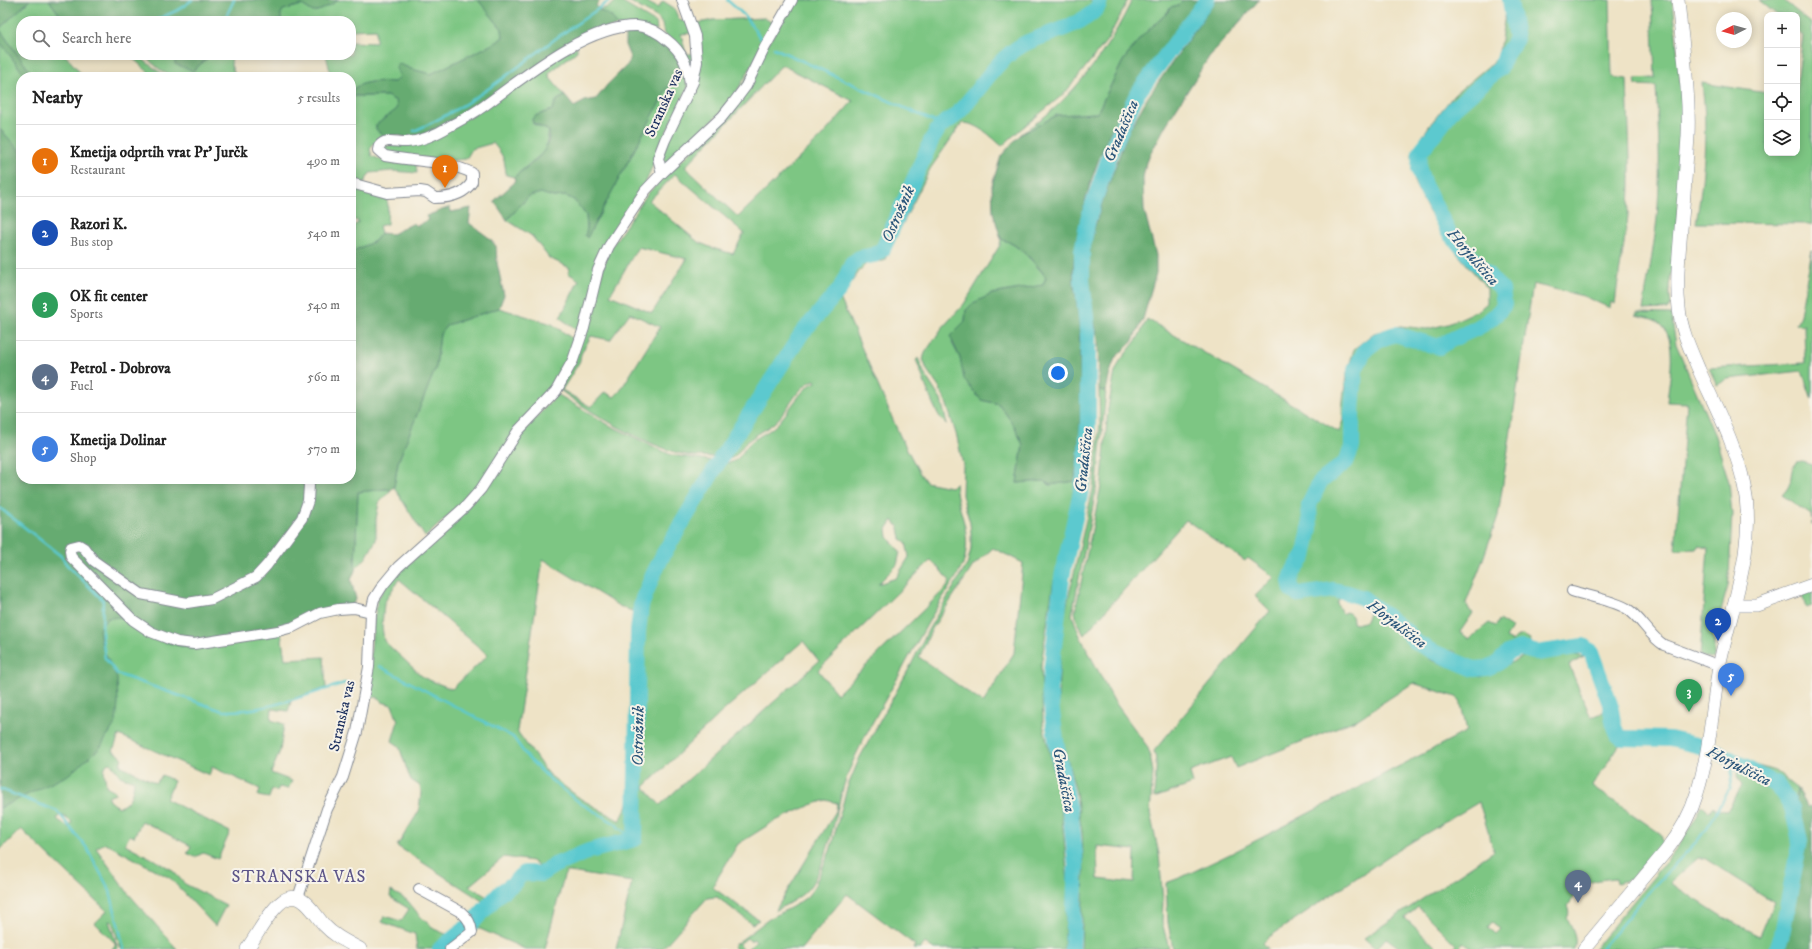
<!DOCTYPE html>
<meta charset="utf-8">
<style>
:root{--surface:#fff;--page:#f2f2f2;--text:#222;--muted:#767676;--line:#e0e0e0;--accent:#b5179e}
body{margin:0;font-family:"IM FELL DW Pica",serif;background:var(--page);color:var(--text)}
.controls{position:absolute;right:12px;top:12px;display:grid;overflow:hidden;border-radius:8px;box-shadow:0 2px 10px #0003}
.controls button{width:36px;height:36px;display:grid;place-items:center;padding:0;border:0;border-bottom:1px solid var(--line);background:var(--surface);color:var(--text);font:20px sans-serif}
.compass{position:absolute;left:1716px;top:12px;width:36px;height:36px;border-radius:50%;background:var(--surface);box-shadow:0 2px 10px #0003;rotate:265deg}
.you{position:absolute;left:1058px;top:373px;width:14px;height:14px;margin:-10px;border:3px solid #fff;border-radius:50%;background:#1a73e8;box-shadow:0 0 0 6px #1a73e833}
.badge{display:grid;place-items:center;width:26px;height:26px;border-radius:50%;background:var(--accent);color:#fff;font-size:13px;font-weight:700}
.pin{position:absolute;translate:-50% -33px;filter:drop-shadow(0 1px 2px #0008)}
.pin::after{content:'';position:absolute;top:21px;width:14px;height:12px;background:inherit;clip-path:polygon(0 0,100% 0,50% 100%)}
.list{margin:0;padding:0;list-style:none}
h2{display:flex;justify-content:space-between;align-items:center;height:52px;margin:0;padding:0 16px;font-size:17px}
h2 small{font-size:13px;font-weight:400;color:var(--muted)}
.list li{display:grid;grid-template-columns:26px 1fr auto;gap:12px;align-items:center;box-sizing:border-box;height:72px;padding:0 16px;border-top:1px solid var(--line)}
.list b{display:block;font-size:15px;white-space:nowrap}
.list p{margin:0;font-size:13px;white-space:nowrap;color:var(--muted)}
.list em{font-size:13px;font-style:normal;color:var(--muted)}
.icon{flex:none;width:22px;height:22px;fill:none;stroke:currentColor;stroke-width:2;stroke-linecap:round;stroke-linejoin:round}
.map{position:relative;flex:none;width:1812px;height:949px;overflow:hidden}
.search{position:absolute;background:var(--surface);box-shadow:0 2px 10px #0003;left:16px;top:16px;width:340px;height:44px;display:flex;align-items:center;gap:10px;box-sizing:border-box;padding:0 14px;border-radius:16px;color:var(--muted);font-size:15px}
.panel{position:absolute;background:var(--surface);box-shadow:0 2px 10px #0003;left:16px;top:72px;width:340px;height:412px;border-radius:16px}
.map>svg:first-child{display:block}
.green{fill:#7dc683;stroke:#4c7a70;fill-rule:evenodd}
.forest{fill:#66ab71;stroke:#406d68}
.lines{fill:none;stroke-linecap:round;stroke-linejoin:round}
.stream{stroke:#5cc9cf;stroke-width:2.5}
.river{stroke:#5cc9cf;stroke-width:16}
.minor-casing{stroke:#848992;stroke-width:12}
.tertiary-casing{stroke:#848992;stroke-width:14}
.minor{stroke:#fff;stroke-width:10}
.tertiary{stroke:#fff;stroke-width:13}
.labels{text-anchor:middle;dominant-baseline:central;stroke-width:4;stroke-linejoin:round;paint-order:stroke}
.street-label{font-size:15px;fill:#1b2f5e;stroke:#f7f3e8}
.water-label{font-size:16px;font-style:italic;fill:#2b567a;stroke:#f7f3e8}
.quarter-label{font-size:17px;letter-spacing:1px;fill:#5c5488;stroke:#f7f3e8}
</style>
<div class="map">
<svg width="1812" height="949" viewBox="0 0 1812 949">
<rect width="100%" height="100%" fill="#f7f3e8"/>
<filter id="ink" filterUnits="userSpaceOnUse"><feTurbulence type="fractalNoise" baseFrequency=".025" numOctaves="2"/><feDisplacementMap in="SourceGraphic" scale="8" xChannelSelector="R" yChannelSelector="G"/><feConvolveMatrix kernelMatrix="1 2 1 2 8 2 1 2 1" color-interpolation-filters="sRGB"/></filter>
<filter id="wash" filterUnits="userSpaceOnUse"><feTurbulence type="fractalNoise" baseFrequency=".012" numOctaves="4" result="noise"/><feDisplacementMap in="SourceGraphic" scale="16" xChannelSelector="R" yChannelSelector="G"/><feGaussianBlur stdDeviation="0.9" result="paint"/><feColorMatrix in="noise" values="0 0 0 0 0 0 0 0 0 0 0 0 0 0 0 0 0 1.4 0 .05"/><feComposite in="paint" operator="in"/></filter>
<g filter="url(#wash)">
<rect width="100%" height="100%" fill="#eee3c6"/>
<g class="green">
<polygon points="30,0 49,0 59,14 60,21 21,21 21,55 65,55 84,77 34,77 0,30 0,28"/>
<path d="M339,0H478L502,29L503,37L497,42L431,74L411,69L400,64V77L394,82C379,81 363,80 351,91V77H329L330,71L326,55H351V42L376,43V29L351,30V21H281L280,14L283,10L302,5L313,12L321,10Z"/>
<polygon points="618,0 656,23 657,30 618,26 599,10 609,7"/>
<polygon points="627,0 643,0 658,8 663,1 674,8 679,20 690,23 693,33 681,34 686,54 695,54 694,72 664,34 662,24 658,18"/>
<path d="M795,0H1128L1108,39L1065,93L1021,129L1002,146C990,136 979,123 962,123L930,169L884,261L868,262L861,269L840,298L900,436L919,472L926,482L951,487L955,483C957,511 971,526 965,557C962,571 951,585 943,597C931,617 920,637 909,657C889,695 864,733 848,773C835,808 832,853 811,885C803,897 787,904 775,911L836,811L837,803L826,800L811,805L773,822L738,844L712,887L759,920L752,924L717,897L707,898L662,949H616L632,882L570,872H567L564,876L545,949H525L478,928L470,915L484,902L397,846L419,811L421,792L420,786L411,780L408,773L399,746L392,741L398,721L392,705L382,702L378,697L367,698L373,626L378,598L388,583L460,516L512,445L557,394L609,425L671,455L729,463C740,460 741,453 748,445C757,436 768,433 776,425C789,413 801,387 816,382L815,380C796,386 789,411 774,423C764,431 752,436 744,445C739,450 737,457 729,459C723,461 720,458 714,457C705,456 696,457 687,455C650,448 590,413 560,390L610,249L648,193L718,125ZM782,65L853,101L821,137L738,217L685,167ZM675,174L744,233L733,254L712,248L698,242L649,201ZM638,247L687,259L652,313L610,295ZM630,313L660,327L620,391L614,397L605,392L591,407L562,390L580,361L581,354L591,336L610,340ZM893,520L899,528L901,539L906,542L909,557L896,578L878,584L897,565L900,552L888,537L887,529ZM543,559L619,606L637,613L633,786L627,807L620,821L581,799L548,774L517,731ZM931,560L950,581L947,587L837,694L818,670ZM399,579L488,655L452,689L424,678L384,641L382,626L384,603ZM803,641L819,661L660,805L644,787L722,712ZM504,857L532,861L538,866V871H522L489,898L469,886Z"/>
<path d="M1132,0H1183L1178,5L1171,7L1166,14L1141,37L1123,61L1097,113L1057,115L1020,135C1034,124 1050,114 1063,100C1093,70 1114,38 1132,0Z"/>
<path d="M1504,0H1610L1612,77L1627,79C1628,122 1632,165 1629,207C1626,240 1618,272 1615,304L1611,302L1610,308L1583,296L1533,284L1498,516L1482,562L1466,603L1470,611L1473,613L1460,632L1469,639L1489,623L1496,626L1499,620L1512,628L1506,638L1512,641L1516,637L1523,635L1530,639V646L1515,647L1506,651L1500,659L1477,665L1467,663L1454,651H1444L1422,643L1417,647L1431,660L1481,677L1525,656L1533,659L1571,654L1584,657L1569,665L1591,718L1607,710L1612,737L1620,744L1592,786L1661,834L1663,844L1631,879L1617,883L1616,878C1587,881 1584,882 1568,906L1570,912L1567,918C1572,927 1578,938 1574,949H1472L1463,942L1458,949H1452L1456,945L1418,907L1405,918L1438,949H1401L1386,938L1376,949L1364,938L1494,851L1479,802L1393,853L1269,937L1263,943L1268,949H1173L1168,923L1166,883L1182,877L1232,853L1467,731L1460,700L1456,697L1413,683L1358,719L1236,768L1231,757L1190,772L1193,784L1154,798C1154,782 1159,767 1154,751L1270,611L1255,596L1274,577L1248,558L1245,561L1186,520L1084,635L1078,624L1075,612L1102,481L1108,408L1115,372L1120,361L1138,338L1147,319L1339,432L1343,420L1342,408L1346,376L1354,349L1374,333L1400,326L1427,329L1448,324L1479,310L1487,303V288L1456,252L1429,212L1415,184L1412,154L1429,126L1454,95L1498,58L1505,15ZM1340,598H1350L1371,609L1366,621L1357,624L1353,623C1353,617 1352,614 1346,612L1343,614L1339,608L1337,603ZM1492,922L1501,929L1496,934L1488,927Z"/>
<path d="M1652,0H1673L1684,127L1674,258L1669,286L1671,305L1668,309L1643,310C1648,275 1656,240 1658,205C1661,165 1658,125 1656,86L1636,85L1635,79L1655,78Z"/>
<path d="M1759,0H1783L1812,24V226L1810,224L1696,223C1704,178 1708,129 1702,83L1767,93V153H1797V84L1803,36L1797,31V15H1777Z"/>
<polygon points="765,18 775,25 729,105 666,163 662,159 665,146 698,78 694,24 713,20"/>
<polygon points="0,42 26,77 21,77 21,152 0,129"/>
<path d="M577,46V51L549,73L550,78L565,96L557,100L552,110L535,116L532,119L533,124L549,131L545,151L514,177L506,175C505,159 503,155 493,143L472,149L466,159L444,161L384,152L382,146L402,145Z"/>
<polygon points="129,55 137,55 166,77 154,77"/>
<polygon points="143,55 175,55 175,60 193,71 211,55 232,55 231,65 236,77 175,77 163,72"/>
<polygon points="681,63 688,87 663,139 644,187 612,236 580,329 576,329 560,318 579,280 568,273 570,268 549,258 532,236 507,220 529,196 541,193 553,197 566,196 574,200 586,215 587,229 585,236 587,238"/>
<polygon points="355,96 387,96 396,101 398,109 376,125 376,129 383,137 373,144 370,149 372,156 379,159 416,164 417,173 392,171 370,173 363,185 351,179 351,98"/>
<polygon points="351,186 386,197 388,205 387,224 379,226 381,233 375,241 351,252 351,231 354,230 353,226 358,223 358,221 351,219"/>
<path d="M1001,239C1019,244 1034,263 1046,277L1043,285L992,294L966,310L965,321L952,343L960,358L965,379L972,389L981,400L999,404L1015,427L1023,445L1017,483L1044,481L1050,485L1075,481L1067,527L1053,585L1041,665L1043,724L1060,798L1064,837L1068,884L1064,949H934L925,943L920,949H913L915,945L847,894L801,949H747L756,942L754,939L750,941L747,938L739,944L743,949H736L733,946L769,919L792,907L807,897L813,889L830,851L847,788L860,757L911,665L928,630L967,565L971,549V534L970,523L962,495L963,465L957,437L946,402L940,389L927,370L923,359L925,353L942,328L964,304L1000,245ZM993,548L1023,563L1014,653L983,703L919,657L932,629L973,566Z"/>
<polygon points="1812,250 1812,399 1802,371 1728,379 1717,385 1709,368 1805,363 1804,325 1796,324 1800,315"/>
<polygon points="499,308 552,324 577,342 564,373 476,491 425,537 394,487 398,462 436,367 440,334 447,325"/>
<path d="M1637,313L1671,314L1676,344L1715,436L1729,482L1732,514L1729,576L1728,586L1720,614L1717,615L1712,639L1714,641V658L1710,659L1700,656L1708,548L1698,546L1696,549L1675,550L1687,403L1667,402C1669,380 1679,338 1659,323C1654,318 1643,317 1636,315Z"/>
<path d="M918,358L925,375L941,400L947,424C935,419 922,373 916,360Z"/>
<path d="M1099,390L1106,391L1097,485L1072,615L1080,636L1114,701L1147,746L1150,754L1153,772L1150,813L1159,854L1163,901L1162,922L1169,949H1081L1084,873L1082,833L1076,793L1059,725L1058,694L1062,626L1093,489L1100,424ZM1097,846L1135,850L1134,883L1098,879Z"/>
<path d="M1802,461L1812,464V525L1811,515L1782,495C1796,481 1787,475 1796,462Z"/>
<polygon points="386,489 391,490 379,503 376,519 376,540 366,558 356,568 355,565 358,492"/>
<polygon points="1812,591 1812,606 1806,608 1802,595"/>
<path d="M121,617L133,627L281,633L285,659L324,657L326,688L292,699L288,711L272,709L271,720L284,724L280,751L271,773L292,781L288,789L279,787L277,791L272,789L269,798L258,796L260,789L212,767L209,775L119,735L113,751L122,757L120,765L156,783L162,775L174,781L166,799L230,832L218,859L203,853L195,857L187,853L191,846L142,821L134,837L130,835L125,844L171,869L185,884L226,905L215,926L170,878L105,843L96,848L128,893L177,949H121L112,922L109,921L118,949H112L116,944L95,923L107,911L21,829L0,850V808L7,803L114,672L102,646L99,629L108,618ZM108,763L112,764L120,776L134,781C133,792 131,803 119,807L109,801L108,797L115,794V791L106,786C106,777 101,769 108,763ZM60,814L72,822L69,828L57,819Z"/>
<path d="M1751,764L1775,771L1797,789L1795,800L1800,813L1806,847L1807,859L1802,867L1787,869L1792,885L1786,911L1777,929L1773,949H1594L1676,850L1697,816L1701,805L1709,812L1713,806L1716,810L1727,811L1742,786L1737,776L1738,770L1743,765ZM1698,858H1704L1774,902L1760,936L1723,917L1670,883Z"/>
<polygon points="391,891 407,900 420,916 434,929 448,935 465,921 468,930 446,949 417,949 415,934 382,922 384,916 401,921 409,909 390,897"/>
</g>
<g class="forest">
<polygon points="0,0 30,0 0,28"/>
<polygon points="49,0 339,0 321,10 313,12 302,5 283,10 281,14 281,21 60,21 59,14"/>
<path d="M478,0H601L596,5L599,10L611,16L618,26L597,30L470,111L423,135L412,138L394,135L383,137L376,129V125L397,109L396,101L387,96H355L351,98V91C363,80 379,81 394,82L400,77L396,68L397,65L400,64L411,69L431,74L497,42L503,37L502,29Z"/>
<path d="M1183,0H1200C1178,30 1153,59 1133,90C1102,139 1080,203 1074,260C1071,282 1078,303 1079,324C1080,359 1081,394 1080,430C1079,447 1076,464 1075,481L1050,485L1044,481L1017,483L1023,445L1015,427L999,404L981,400L972,389L964,379L960,358L950,336L965,321L966,310L973,303L992,294L1043,285L1046,277C1035,262 1019,244 1001,239L993,212L992,185L1001,156L1020,135L1057,115L1097,113L1123,61L1141,37L1166,14L1171,7L1178,5Z"/>
<polygon points="1216,0 1259,0 1209,57 1166,125 1146,162 1143,178 1144,210 1156,255 1156,273 1143,319 1132,342 1115,358 1110,373 1106,391 1099,390 1098,339 1092,310 1089,281 1089,255 1094,229 1104,197 1128,132 1148,97"/>
<path d="M645,29C660,38 672,47 681,63L587,238L585,236L587,229L586,215L574,200L566,196L553,197L541,193L529,196L507,220L494,201L515,182L514,177C529,165 551,153 549,131L533,123L532,119L535,116L552,110L557,100L565,96L574,107L585,101L596,99L608,84L628,64L630,57L625,45V30Z"/>
<polygon points="0,30 34,77 26,77 0,42"/>
<polygon points="175,55 211,55 193,71 175,64"/>
<polygon points="0,129 21,152 21,479 351,479 351,252 375,241 381,233 392,234 414,223 417,226 428,220 426,216 450,207 451,212 471,208 469,223 488,237 496,246 497,263 504,295 499,308 447,325 440,334 436,367 398,462 394,487 391,490 386,489 358,492 355,565 356,568 351,580 356,599 350,608 250,638 191,649 151,638 121,617 108,618 99,629 102,646 117,678 118,704 116,722 100,748 68,775 0,808"/>
<path d="M1797,789L1808,807L1812,806V949H1773L1777,929L1786,911L1792,885L1787,869L1790,864L1796,869C1812,862 1800,817 1796,801C1795,797 1797,793 1797,789Z"/>
</g>
<g class="lines">
<g class="stream">
<polyline points="727,0 744,15 761,39"/>
<polyline points="158,19 178,10 192,0"/>
<polyline points="224,21 234,0"/>
<polyline points="774,48 933,121 941,126"/>
<path d="M414,131C467,108 509,74 555,39C573,26 592,14 610,0"/>
<path d="M0,508L61,556L67,565L103,600L102,635L105,658L117,674L223,711C265,712 306,695 345,683"/>
<polyline points="379,666 513,737 528,758 551,780 580,803 616,824 619,828 635,839"/>
<polyline points="0,789 57,811 87,848 110,891 124,949"/>
<polyline points="1601,949 1652,888 1698,840 1710,823 1729,790 1732,775 1730,759"/>
</g>
<g class="river">
<path d="M1510,0L1516,39L1506,54L1500,68L1454,108L1420,152L1419,169L1424,185L1449,233L1502,290L1504,305C1484,332 1463,330 1439,347L1395,334L1378,340L1365,350L1355,370L1352,413V447L1346,462L1320,482L1309,505L1310,528L1304,557L1294,570L1290,581L1292,591L1300,595L1333,590L1348,593L1363,598L1407,632L1417,643L1436,653L1474,669L1487,668L1498,663L1508,653L1520,648L1537,653L1583,646L1591,652L1610,704L1614,727L1617,734L1622,738L1670,739L1696,745L1718,752L1778,786L1792,808L1800,840L1782,934L1777,949"/>
<path d="M721,458L802,333L840,289L852,264L859,258L874,255L883,249L932,139C935,135 938,128 942,125C946,122 951,119 955,116C979,93 993,61 1024,44C1041,35 1098,22 1100,0"/>
<polyline points="472,923 501,892 513,884 520,876 525,873 541,874 555,865 589,851 635,839 638,632 641,606 652,577 664,553 718,463"/>
<polyline points="440,949 466,928"/>
<polyline points="1072,949 1076,865 1071,817 1057,747 1049,690 1062,577 1084,477 1088,423 1088,335 1082,279 1082,251 1088,219 1112,149 1137,94 1207,0"/>
</g>
</g>
</g>
<g filter="url(#ink)">
<g class="lines">
<defs>
<g id="minor">
<polyline points="662,173 658,158 665,140 693,82 697,62 695,36 682,0"/>
<path d="M351,183L387,193L420,191L426,192L435,198C450,198 464,195 472,182V173C449,161 410,161 385,156L378,150L379,146C386,137 397,143 407,142C422,141 437,134 450,126C461,120 473,114 484,106C523,78 586,25 637,26C648,27 659,33 667,40C683,52 690,70 690,90"/>
<polyline points="307,479 309,485 308,501 302,518 267,565 256,577 212,599 187,603 141,594 94,561 84,548 79,545 71,547 70,551 71,557 133,620 151,632 177,642 194,644 278,631 293,627 320,613 339,609 354,608 371,612"/>
<path d="M1572,591C1588,596 1611,600 1626,608C1641,617 1649,636 1664,645L1720,666"/>
<path d="M419,889L461,912C468,918 471,923 472,932L450,949"/>
<polyline points="298,898 327,809 343,777 357,732 369,667 371,612 374,599 383,585 398,567 466,506 481,489 518,431 556,391 573,360 584,328 598,270 609,246 645,191 662,173 722,117 734,102 746,86 765,47 792,0"/>
</g>
<g id="tertiary">
<polyline points="1734,605 1757,605 1812,585"/>
<path d="M247,949C257,935 267,915 279,904C300,885 313,912 324,925C334,936 347,942 360,949"/>
<path d="M1584,949L1666,851C1680,833 1691,814 1697,793C1710,752 1712,709 1719,667C1731,606 1757,548 1744,485C1736,445 1716,408 1699,370C1691,351 1681,330 1679,308C1676,281 1679,255 1681,229C1684,198 1686,167 1688,136C1690,91 1682,45 1678,0"/>
</g>
</defs>
<use href="#minor" class="minor-casing"/>
<use href="#tertiary" class="tertiary-casing"/>
<use href="#minor" class="minor"/>
<use href="#tertiary" class="tertiary"/>
</g>
</g>
<g class="labels">
<g class="street-label">
<text transform="translate(664 103) rotate(-66)">Stranska vas</text>
<text transform="translate(342 716) rotate(-77)">Stranska vas</text>
</g>
<g class="water-label">
<text transform="translate(1121 131) rotate(-67)">Gradaščica</text>
<text transform="translate(898 214) rotate(-66)">Ostrožnik</text>
<text transform="translate(1473 257) rotate(49)">Horjulščica</text>
<text transform="translate(1084 460) rotate(-84)">Gradaščica</text>
<text transform="translate(1397 624) rotate(37)">Horjulščica</text>
<text transform="translate(638 736) rotate(-89)">Ostrožnik</text>
<text transform="translate(1739 766) rotate(27)">Horjulščica</text>
<text transform="translate(1064 780) rotate(79)">Gradaščica</text>
</g>
<g class="quarter-label">
<text x="299" y="877">STRANSKA VAS</text>
</g>
</g>
</svg>
<div class="controls">
<button>+</button>
<button>−</button>
<button><svg class="icon" aria-label="locate" viewBox="0 0 24 24"><circle cx="12" cy="12" r="6"/><path d="M12 2v4M12 18v4M2 12h4M18 12h4"/></svg></button>
<button><svg class="icon" aria-label="layers" viewBox="0 0 24 24"><path d="M12 4l9 5-9 5-9-5zM3 14l9 5 9-5"/></svg></button>
</div>
<svg class="compass" viewBox="-18 -18 36 36"><path d="M0-13l5 13h-10z" fill="#e53935"/><path d="M0 13l5-13h-10z" fill="#767676"/></svg>
<div class="you"></div>
<div class="pin badge" style="left:445px;top:188px;background:#e8710a">1</div>
<div class="pin badge" style="left:1718px;top:641px;background:#1a4fb4">2</div>
<div class="pin badge" style="left:1689px;top:712px;background:#2e9e5b">3</div>
<div class="pin badge" style="left:1578px;top:903px;background:#5c6f8a">4</div>
<div class="pin badge" style="left:1731px;top:696px;background:#3f7fe0">5</div>
<div class="search"><svg class="icon" aria-label="search" viewBox="0 0 24 24"><circle cx="10" cy="10" r="6"/><path d="M15 15l6 6"/></svg>Search here</div>
<section class="panel">
<h2>Nearby<small>5 results</small></h2>
<ul class="list">
<li><span class="badge" style="background:#e8710a">1</span><div><b>Kmetija odprtih vrat Pr' Jurčk</b><p>Restaurant</p></div><em>490 m</em></li>
<li><span class="badge" style="background:#1a4fb4">2</span><div><b>Razori K.</b><p>Bus stop</p></div><em>540 m</em></li>
<li><span class="badge" style="background:#2e9e5b">3</span><div><b>OK fit center</b><p>Sports</p></div><em>540 m</em></li>
<li><span class="badge" style="background:#5c6f8a">4</span><div><b>Petrol - Dobrova</b><p>Fuel</p></div><em>560 m</em></li>
<li><span class="badge" style="background:#3f7fe0">5</span><div><b>Kmetija Dolinar</b><p>Shop</p></div><em>570 m</em></li>
</ul>
</section>
</div>
